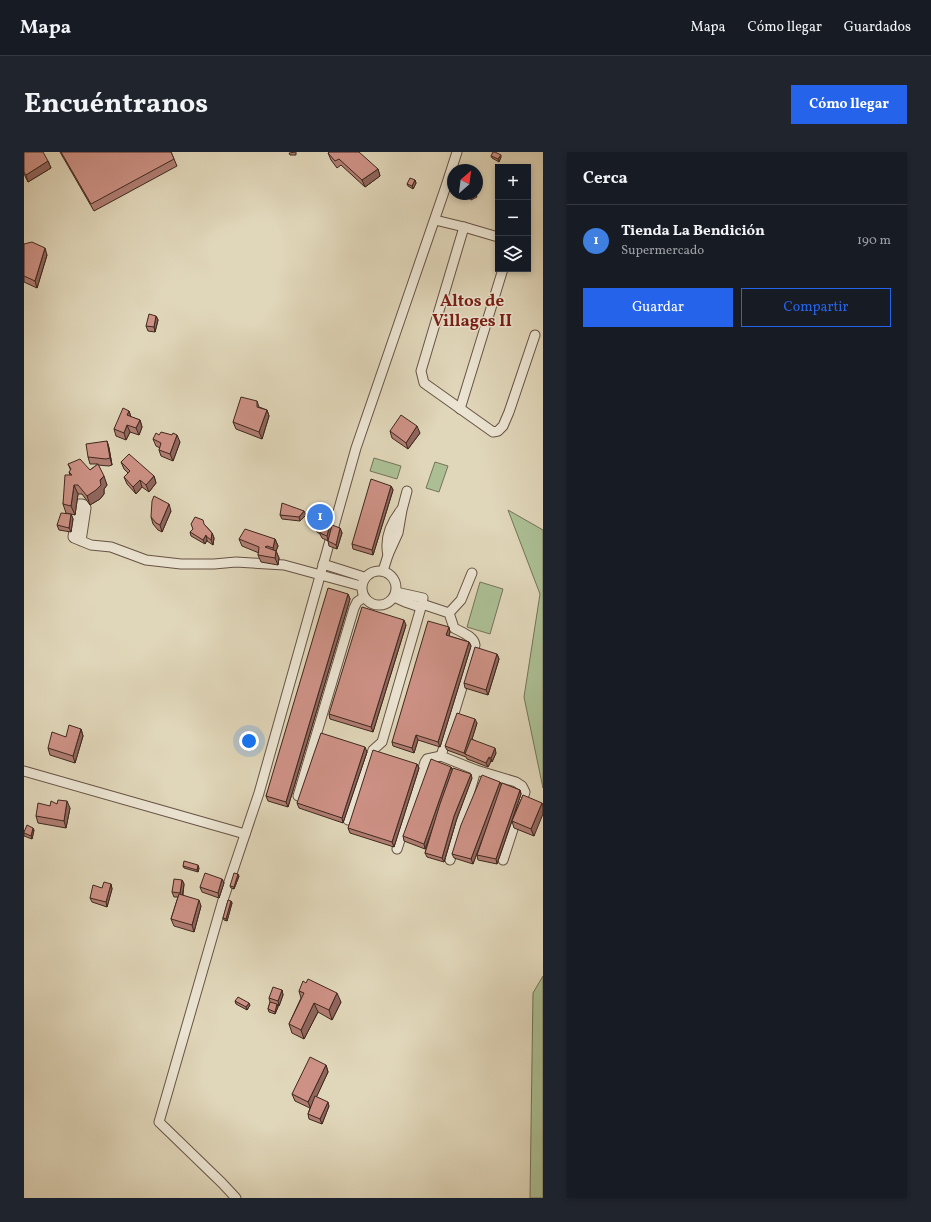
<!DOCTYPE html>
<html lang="es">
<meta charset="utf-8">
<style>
:root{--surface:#171b24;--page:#20242c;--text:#f1f3f6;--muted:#9ea1a6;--line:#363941;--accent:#2563eb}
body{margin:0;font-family:Vollkorn,serif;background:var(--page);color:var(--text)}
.controls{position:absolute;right:12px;top:12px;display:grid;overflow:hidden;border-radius:0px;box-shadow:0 2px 6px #0003}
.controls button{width:36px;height:36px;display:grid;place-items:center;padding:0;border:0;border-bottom:1px solid var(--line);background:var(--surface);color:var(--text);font:20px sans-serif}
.compass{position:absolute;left:423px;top:12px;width:36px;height:36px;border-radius:50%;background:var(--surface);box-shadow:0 2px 6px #0003;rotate:28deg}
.you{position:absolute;left:225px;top:589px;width:14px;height:14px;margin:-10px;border:3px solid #fff;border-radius:50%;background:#1a73e8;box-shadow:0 0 0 6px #1a73e833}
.badge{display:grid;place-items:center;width:26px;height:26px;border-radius:50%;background:var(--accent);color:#fff;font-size:13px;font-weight:700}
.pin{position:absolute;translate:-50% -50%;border:2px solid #fff;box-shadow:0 1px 4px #0006}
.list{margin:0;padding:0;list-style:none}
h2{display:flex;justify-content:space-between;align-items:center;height:52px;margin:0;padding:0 16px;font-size:17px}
h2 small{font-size:13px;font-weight:400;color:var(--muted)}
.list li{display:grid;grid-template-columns:26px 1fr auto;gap:12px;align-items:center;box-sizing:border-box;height:72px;padding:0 16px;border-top:1px solid var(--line)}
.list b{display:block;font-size:15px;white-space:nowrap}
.list p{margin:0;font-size:13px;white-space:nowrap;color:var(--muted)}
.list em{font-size:13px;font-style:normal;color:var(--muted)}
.actions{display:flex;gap:8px;padding:12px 16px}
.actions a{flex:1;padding:9px 0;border:1px solid var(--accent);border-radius:0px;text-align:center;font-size:14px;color:var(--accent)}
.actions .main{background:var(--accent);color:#fff}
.icon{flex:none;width:22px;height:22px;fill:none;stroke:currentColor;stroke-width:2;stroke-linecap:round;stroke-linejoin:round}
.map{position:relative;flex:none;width:519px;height:1046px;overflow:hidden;border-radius:0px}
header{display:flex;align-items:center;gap:24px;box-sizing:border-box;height:56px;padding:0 20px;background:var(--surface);border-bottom:1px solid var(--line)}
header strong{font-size:19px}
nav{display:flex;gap:22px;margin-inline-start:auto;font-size:14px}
.intro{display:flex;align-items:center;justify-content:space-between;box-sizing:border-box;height:96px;padding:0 24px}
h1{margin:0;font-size:28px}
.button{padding:10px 18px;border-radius:0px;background:var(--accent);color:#fff;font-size:14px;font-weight:700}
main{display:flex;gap:24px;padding:0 24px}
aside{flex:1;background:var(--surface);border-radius:0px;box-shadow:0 2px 6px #0003}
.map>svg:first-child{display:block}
.green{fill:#acbf94;stroke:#767359}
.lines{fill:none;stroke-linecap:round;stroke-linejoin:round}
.minor-casing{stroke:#675345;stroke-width:11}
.minor{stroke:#ebe4d2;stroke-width:9}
.wall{fill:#b07d72;stroke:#3f271e}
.shaded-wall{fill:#90665d;stroke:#3f271e}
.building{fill:#cd9185;stroke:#3f271e}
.labels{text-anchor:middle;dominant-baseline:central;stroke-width:3;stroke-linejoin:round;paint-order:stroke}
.neighbourhood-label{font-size:17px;font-weight:bold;fill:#7a1f14;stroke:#ebe4d2}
</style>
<header>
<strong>Mapa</strong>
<nav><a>Mapa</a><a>Cómo llegar</a><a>Guardados</a></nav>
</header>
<div class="intro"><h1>Encuéntranos</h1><a class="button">Cómo llegar</a></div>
<main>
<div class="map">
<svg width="519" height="1046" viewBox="0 0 519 1046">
<rect width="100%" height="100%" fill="#e0d6b9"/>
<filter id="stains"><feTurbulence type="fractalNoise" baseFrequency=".005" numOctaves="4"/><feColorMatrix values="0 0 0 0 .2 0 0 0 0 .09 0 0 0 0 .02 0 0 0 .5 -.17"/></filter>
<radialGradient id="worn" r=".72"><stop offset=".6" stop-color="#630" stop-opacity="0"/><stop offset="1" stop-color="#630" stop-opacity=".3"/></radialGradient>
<g class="green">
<polygon points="350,306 377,314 373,327 346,319"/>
<polygon points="411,310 424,314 415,340 402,336"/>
<polygon points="484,358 519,378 519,636 500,545 516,442"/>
<polygon points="456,430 479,437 466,482 443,475"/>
<polygon points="519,824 519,1046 506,1046 509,841"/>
</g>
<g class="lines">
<defs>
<g id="minor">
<polyline points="411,68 440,75 474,85"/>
<polyline points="440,75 397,219 400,231 469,280 474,279 479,274 485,260 511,183"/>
<polyline points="436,257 479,117"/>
<polyline points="57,389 62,356 61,353 58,352 55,352 53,356 49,385 50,386 67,393 87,395 122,408 157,412 190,412 212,410 260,413 337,434"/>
<path d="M364,403C360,386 367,371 377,358"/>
<polyline points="299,412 340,425"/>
<circle cx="355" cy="436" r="17"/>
<polyline points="359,419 364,403 374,381 378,358 383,339"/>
<path d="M370,445L381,450L396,455L398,452L425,461L430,476C437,480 450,484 451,493L417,604L452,618L492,630L498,634L501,640L479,708"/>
<polyline points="425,461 437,448 448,421"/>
<polyline points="0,619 221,682"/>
<polyline points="274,644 330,456 333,450 340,445"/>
<polyline points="324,668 349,598 358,590 398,452 399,446 372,440"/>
<polyline points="373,697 401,610 403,607 417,604"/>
<polyline points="426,708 452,618"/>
<polyline points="212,1046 198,1031 135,970 199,748 235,641 332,296 422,34 433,0"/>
</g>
</defs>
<use href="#minor" class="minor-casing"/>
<use href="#minor" class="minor"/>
</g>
<g class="wall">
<polygon points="0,0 24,9 27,16 4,30 0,22"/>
<polygon points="36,0 147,0 153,14 70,59"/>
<polygon points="272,0 272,3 266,3 265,1"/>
<polygon points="304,1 354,17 356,24 341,35 317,13 313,16 307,8"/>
<polygon points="467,4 477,5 475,10 468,6"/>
<polygon points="391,28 392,31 389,37 384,34 383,32"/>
<polygon points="444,42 452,42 453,45 447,48"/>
<polygon points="0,92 23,103 13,136 0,130"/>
<polygon points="132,164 134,168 131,180 124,179 122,174"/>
<polygon points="233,249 235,255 243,258 245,264 238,287 212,277 209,270"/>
<polygon points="105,259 107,265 116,268 118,275 115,283 106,280 102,288 92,284 90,277"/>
<polygon points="366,279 396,281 384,297 368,286"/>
<polygon points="129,287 156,290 149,309 137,304 135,298 136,296 132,294"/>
<polygon points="83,289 85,296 88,313 85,314 74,313 83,333 80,337 80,342 76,347 66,353 58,342 54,342 51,363 42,361 39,352 46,323 45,320 47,319 44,312 66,318 74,312 66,312 64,305"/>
<polygon points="97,310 130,324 132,331 125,340 118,335 112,342 103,332 100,325 104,321 100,317"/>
<polygon points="367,334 369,338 349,403 329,397 328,392"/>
<polygon points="147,359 138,380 134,378 129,372 127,365"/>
<polygon points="47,362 49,367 47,380 35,378 33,373"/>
<polygon points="256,363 282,363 276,369 258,367"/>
<polygon points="181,373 188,381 190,386 189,393 183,389 183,388 181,392 167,384 166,380"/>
<polygon points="291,375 316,376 318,381 313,397 305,394 304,389 298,386 296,382 293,380"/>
<polygon points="215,387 251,387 254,394 252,399 255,406 254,413 237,410 234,403 235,401 218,394"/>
<polygon points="324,442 326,447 264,655 244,649 242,644"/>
<polygon points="382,473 349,580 306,567 305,562"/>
<polygon points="426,480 425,484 445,490 447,494 416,595 394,588 390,601 369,594 368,590"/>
<polygon points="473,502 475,507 464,543 441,536 440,531"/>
<polygon points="453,571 448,587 472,601 468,610 467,609 464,615 443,607 442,605 423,598 421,594"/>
<polygon points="57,577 59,584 51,611 26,603 24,596"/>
<polygon points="343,600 319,671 275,656 273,651"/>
<polygon points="393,612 395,616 370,695 326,681 324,676"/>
<polygon points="427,615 429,618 448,626 432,669 420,710 403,705 401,701 408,678 401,697 380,689 379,684"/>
<polygon points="477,632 496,638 497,642 488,668 499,643 510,684 490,676 488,669 473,712 454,708 453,703 459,684 449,712 430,706 428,702"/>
<polygon points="33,652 46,656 42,676 14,671 12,664 26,654"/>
<polygon points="10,678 8,687 0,684 0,680"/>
<polygon points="159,714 175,716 174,720 160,716"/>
<polygon points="215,724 210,737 207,736 206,734"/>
<polygon points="198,727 200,731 195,746 178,740 176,735"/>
<polygon points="158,728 160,732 159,743 177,754 170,780 150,774 147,767 154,745 150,745 148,740"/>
<polygon points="87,732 88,737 83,755 68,750 66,746 78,736"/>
<polygon points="207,749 208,751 203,769 200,768 199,766"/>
<polygon points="258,838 259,843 255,854 254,853 254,855 251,862 245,860 244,857 246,850 245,846"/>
<polygon points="275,839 317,850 308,868 294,860 280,887 268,881 265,872 277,846"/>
<polygon points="211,849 226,853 223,858 212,852"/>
<polygon points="302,913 304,920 292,945 305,954 298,972 285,967 284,962 286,956 271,949 268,942"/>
</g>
<g class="shaded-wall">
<polygon points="477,3 477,5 475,10 474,7"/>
<polygon points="24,9 27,16 4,30 2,23"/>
<polygon points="354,17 356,24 341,35 338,28"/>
<polygon points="391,28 392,31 389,37 388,34"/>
<polygon points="21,96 23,103 13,136 11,129"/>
<polygon points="132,164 134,168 131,180 130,175"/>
<polygon points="243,258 245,264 238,287 235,280"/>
<polygon points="105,259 107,265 103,263"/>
<polygon points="116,268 118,275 115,283 112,276"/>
<polygon points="103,273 106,280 102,288 100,281"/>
<polygon points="393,274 396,281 384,297 382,291"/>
<polygon points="153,283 156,290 149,309 146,302"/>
<polygon points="83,289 85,296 88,313 86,306"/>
<polygon points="80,324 83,333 80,337 80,342 76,347 66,353 63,344"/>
<polygon points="130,324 132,331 125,340 122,333"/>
<polygon points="116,328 118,335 112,342 109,335"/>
<polygon points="50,333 54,342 51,363 47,354"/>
<polygon points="367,334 369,338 349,403 348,398"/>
<polygon points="145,352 147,359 138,380 136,373"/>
<polygon points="280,359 282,363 276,369 275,365"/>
<polygon points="47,362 49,367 47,380 45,376"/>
<polygon points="306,372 308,377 304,389 303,384"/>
<polygon points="316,376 318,381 313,397 312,393"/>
<polygon points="188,381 190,386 189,393 187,388"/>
<polygon points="182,383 183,388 181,392 179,388"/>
<polygon points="251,387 254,394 252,399 255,406 254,413 251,406 251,402 249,396"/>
<polygon points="324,442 326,447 264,655 262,650"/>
<polygon points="380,468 382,473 349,580 347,575"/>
<polygon points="425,475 426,480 424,487 422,483"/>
<polygon points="445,490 447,494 416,595 414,590"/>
<polygon points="473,502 475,507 464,543 462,538"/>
<polygon points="451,567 453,571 443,603 441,602 440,601"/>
<polygon points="57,577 59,584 51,611 49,604"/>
<polygon points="392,583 394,588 390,601 388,596"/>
<polygon points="341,595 343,600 319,671 318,666"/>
<polygon points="471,596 472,601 468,610 467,606"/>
<polygon points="465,605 467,609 464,615 462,611"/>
<polygon points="393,612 395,616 370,695 368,690"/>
<polygon points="427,615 429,620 401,697 400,692"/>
<polygon points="447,622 448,626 432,669 420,710 418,706 430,664"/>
<polygon points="476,630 478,634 449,712 447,707"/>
<polygon points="496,638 497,642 473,712 472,707"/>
<polygon points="43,649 46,656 42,676 40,669"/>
<polygon points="518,651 519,653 519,662 510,684 507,677"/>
<polygon points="9,676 10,678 8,687 7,684"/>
<polygon points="174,713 175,716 174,720 173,718"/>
<polygon points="214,722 215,724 210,737 210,735"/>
<polygon points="198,727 200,731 195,746 194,741"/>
<polygon points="158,728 160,732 158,746 156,741"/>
<polygon points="87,732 88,737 83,755 82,750"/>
<polygon points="175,748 177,754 170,780 168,773"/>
<polygon points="207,749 208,751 203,769 202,767"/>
<polygon points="258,838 259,843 255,854 254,849"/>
<polygon points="313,841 317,850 308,868 305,858"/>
<polygon points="225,851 226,853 223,858 222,855"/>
<polygon points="290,851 294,860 280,887 277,878"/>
<polygon points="253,852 254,855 251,862 251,860"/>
<polygon points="302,913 304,920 287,957 284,950"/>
<polygon points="304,950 305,954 298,972 296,967"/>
</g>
<g class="building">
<polygon points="0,0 19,0 24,9 2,23 0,20"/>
<polygon points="37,0 147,0 150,7 67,52"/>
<polygon points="305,0 335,0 354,17 338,28 315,7 311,9 304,1"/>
<polygon points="469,0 471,0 477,3 474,7 467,4"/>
<polygon points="386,26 391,28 388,34 383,32"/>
<polygon points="444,42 452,42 447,46"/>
<polygon points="8,90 21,96 11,129 0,124 0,92"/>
<polygon points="125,162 132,164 130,175 122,174"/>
<polygon points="217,245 233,249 233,255 243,258 235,280 209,270"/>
<polygon points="99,256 105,259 103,263 116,268 112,276 103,273 100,281 90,277"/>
<polygon points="377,263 393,274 382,291 366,279"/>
<polygon points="137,280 148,283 149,281 153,283 146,302 135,298 137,291 129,287 132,281 135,283"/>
<polygon points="83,289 86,306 82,307 64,305 62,292"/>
<polygon points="105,302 130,324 122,333 116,328 109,335 100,325 106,319 97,310"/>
<polygon points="56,307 66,318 74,312 80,324 76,328 77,333 72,338 63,344 54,333 50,333 47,354 39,352 41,323 48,323 45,320 47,317 44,312"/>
<polygon points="347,327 367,334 348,398 328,392"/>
<polygon points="130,344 145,352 136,373 132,371 127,365 128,349"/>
<polygon points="258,351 280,359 275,365 256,363"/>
<polygon points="37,361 47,362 45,376 33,373"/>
<polygon points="171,365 179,368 180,372 188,381 187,388 182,384 182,383 179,388 166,380 169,377 167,372"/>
<polygon points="295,367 306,372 303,384 296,381 296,378 291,375"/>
<polygon points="308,373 316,376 312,393 304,389"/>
<polygon points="221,377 251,387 249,396 243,394 241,395 252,399 251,406 234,403 235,395 215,387"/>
<polygon points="304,436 324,442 262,650 242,644"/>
<polygon points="338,455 380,468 347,575 305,562"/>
<polygon points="404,469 425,475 422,483 445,490 414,590 392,583 388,596 368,590"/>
<polygon points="451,495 473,502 462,538 440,531"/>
<polygon points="433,561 451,567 440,601 421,594"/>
<polygon points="45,573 57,577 49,604 24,596 28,580 42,585"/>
<polygon points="297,581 341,595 318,666 273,651"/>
<polygon points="447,587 471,596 467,606 465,605 462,611 441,602"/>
<polygon points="349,598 393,612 368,690 324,676"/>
<polygon points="407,607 427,615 400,692 379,684"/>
<polygon points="429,616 447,622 430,664 418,706 401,701 416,652"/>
<polygon points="458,623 476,630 447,707 428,702 437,673"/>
<polygon points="478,631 496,638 472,707 453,703"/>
<polygon points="499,643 518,651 507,677 488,669"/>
<polygon points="34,648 43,649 40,669 12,664 14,651 26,654 27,649 33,652"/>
<polygon points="3,673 9,676 7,684 0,681 0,680"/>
<polygon points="160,709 174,713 173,718 159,714"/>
<polygon points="181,721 198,727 194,741 176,735"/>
<polygon points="210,721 214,722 210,735 206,734"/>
<polygon points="150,727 158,728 156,741 148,740"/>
<polygon points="80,730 87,732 82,750 66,746 69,733 78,736"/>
<polygon points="155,742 175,748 168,773 147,767"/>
<polygon points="204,748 207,749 202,767 199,766"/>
<polygon points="284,827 313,841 305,858 290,851 277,878 265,872 280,841 275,839 279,829 282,831"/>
<polygon points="249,835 258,838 254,849 245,846"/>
<polygon points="214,845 225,851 222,855 211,849"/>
<polygon points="246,850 253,852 251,860 244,857"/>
<polygon points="286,905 302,913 284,950 268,942"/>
<polygon points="291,944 304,950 296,967 284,962"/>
</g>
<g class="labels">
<g class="neighbourhood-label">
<text x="448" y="149">Altos de<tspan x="448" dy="20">Villages II</tspan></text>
</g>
</g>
<rect width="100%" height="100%" filter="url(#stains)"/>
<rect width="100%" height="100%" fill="url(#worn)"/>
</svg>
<div class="controls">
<button>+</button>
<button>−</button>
<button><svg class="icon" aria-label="layers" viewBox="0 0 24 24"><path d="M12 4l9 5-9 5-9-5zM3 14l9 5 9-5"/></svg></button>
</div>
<svg class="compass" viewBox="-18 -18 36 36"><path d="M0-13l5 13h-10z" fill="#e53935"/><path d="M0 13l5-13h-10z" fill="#9ea1a6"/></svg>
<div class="you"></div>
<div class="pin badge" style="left:296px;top:365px;background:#3f7fe0">1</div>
</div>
<aside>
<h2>Cerca<small></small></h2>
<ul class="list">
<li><span class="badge" style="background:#3f7fe0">1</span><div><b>Tienda La Bendición</b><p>Supermercado</p></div><em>190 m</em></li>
</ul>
<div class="actions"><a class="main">Guardar</a><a>Compartir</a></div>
</aside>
</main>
